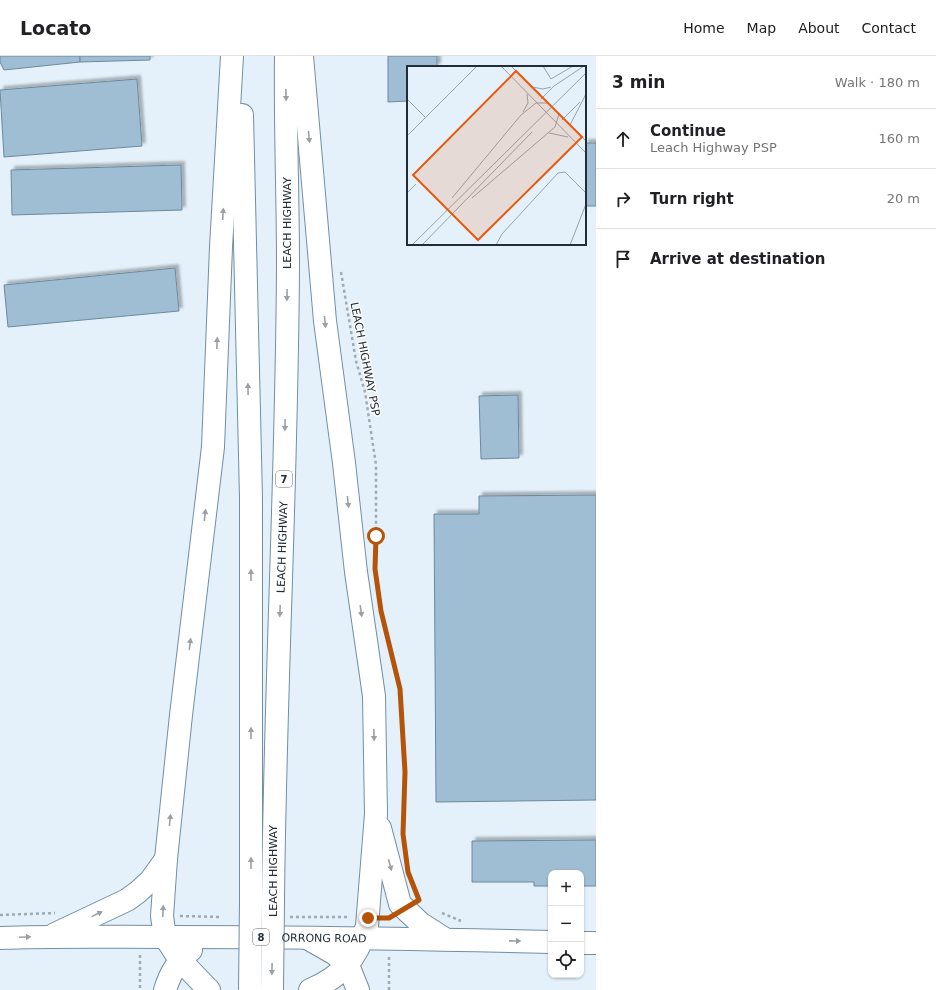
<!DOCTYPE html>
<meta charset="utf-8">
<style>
:root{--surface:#fff;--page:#f2f2f2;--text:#202124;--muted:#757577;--line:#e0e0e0}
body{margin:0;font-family:"DejaVu Sans",sans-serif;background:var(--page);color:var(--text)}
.controls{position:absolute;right:12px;bottom:12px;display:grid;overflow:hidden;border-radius:8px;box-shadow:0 1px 3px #0004}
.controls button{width:36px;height:36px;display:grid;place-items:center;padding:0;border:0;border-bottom:1px solid var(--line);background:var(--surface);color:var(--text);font:20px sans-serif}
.stop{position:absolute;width:12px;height:12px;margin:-9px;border:3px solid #b45309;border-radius:50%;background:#fff}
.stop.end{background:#b45309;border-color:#fff;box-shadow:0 1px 4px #0008}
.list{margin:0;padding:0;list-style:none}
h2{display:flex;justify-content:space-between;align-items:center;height:52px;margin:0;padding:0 16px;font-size:17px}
h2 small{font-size:13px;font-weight:400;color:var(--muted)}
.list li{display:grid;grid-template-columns:26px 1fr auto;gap:12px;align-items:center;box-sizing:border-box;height:60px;padding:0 16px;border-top:1px solid var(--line)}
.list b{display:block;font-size:15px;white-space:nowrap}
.list p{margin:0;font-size:13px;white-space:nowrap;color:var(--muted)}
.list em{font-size:13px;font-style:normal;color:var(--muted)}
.icon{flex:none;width:22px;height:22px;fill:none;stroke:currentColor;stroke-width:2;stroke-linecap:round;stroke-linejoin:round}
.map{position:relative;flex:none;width:596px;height:934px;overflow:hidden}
header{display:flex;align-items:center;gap:24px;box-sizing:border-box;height:56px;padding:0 20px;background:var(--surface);border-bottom:1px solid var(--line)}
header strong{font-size:19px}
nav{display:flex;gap:22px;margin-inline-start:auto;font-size:14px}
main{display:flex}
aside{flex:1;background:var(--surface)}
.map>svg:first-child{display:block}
.building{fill:#9fbdd3;stroke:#6c899e;filter:url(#shadow)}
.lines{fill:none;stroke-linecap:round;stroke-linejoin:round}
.highway-casing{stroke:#718ea3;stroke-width:24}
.path{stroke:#9eabb4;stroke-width:2.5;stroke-dasharray:3 3;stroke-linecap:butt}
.highway{stroke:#fff;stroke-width:22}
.highway-bridge-casing{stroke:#718ea3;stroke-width:24;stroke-linecap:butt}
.highway-bridge{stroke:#fff;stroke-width:22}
.oneway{fill:#9ba0a5}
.route{stroke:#b45309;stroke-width:5}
.labels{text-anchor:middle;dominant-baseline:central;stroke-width:3;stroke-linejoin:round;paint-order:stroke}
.shield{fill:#fcfcfc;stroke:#636b71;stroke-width:1}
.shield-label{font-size:10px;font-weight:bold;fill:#212d36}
.street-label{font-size:11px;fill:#212d36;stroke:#fcfcfc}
.inset-road{fill:none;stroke:#96a3ac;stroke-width:1}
.view{fill:#e8590c;fill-opacity:0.15;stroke:#e8590c;stroke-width:2}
.inset-edge{fill:none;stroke:#212d36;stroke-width:2}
</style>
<header>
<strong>Locato</strong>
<nav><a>Home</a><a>Map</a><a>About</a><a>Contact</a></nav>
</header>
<main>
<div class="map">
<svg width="596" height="934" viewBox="0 0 596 934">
<defs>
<filter id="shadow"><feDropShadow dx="3.5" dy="-3.5" stdDeviation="1" flood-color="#0004"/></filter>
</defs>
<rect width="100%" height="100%" fill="#e4f1fa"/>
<g class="building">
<polygon points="0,0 80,0 80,6 4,14 0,6"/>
<polygon points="80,0 150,0 150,4 80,6"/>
<polygon points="388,0 437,0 437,11 408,11 408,45 388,46"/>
<polygon points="137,23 142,90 4,101 0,34"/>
<rect x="585" y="87" width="11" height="63"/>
<polygon points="181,109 182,154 12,159 11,114"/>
<polygon points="175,212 179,255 8,271 4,229"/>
<polygon points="518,339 519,402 481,403 479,340"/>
<polygon points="596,439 596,744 436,746 434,458 479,458 479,440"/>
<polygon points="596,784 596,830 581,830 581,817 551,817 551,830 534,830 534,826 472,826 472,785"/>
</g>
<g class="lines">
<defs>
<g id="highway">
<path d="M302,0L325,265L344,407L356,516L374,640L376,758L367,870C357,903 341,921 310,934"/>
<polyline points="242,59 251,442 251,846"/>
<polyline points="380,772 400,848 420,867 445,883"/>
<path id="s1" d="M273,846C275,634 287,421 288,208C288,139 285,69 286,0"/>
<polyline points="55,878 127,844 138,836 151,824 166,803"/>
<path id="s2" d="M0,882C56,880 111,881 167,881C295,881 423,883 551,886"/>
<polyline points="307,882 335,898 348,909 358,934"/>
<polyline points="581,887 596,887"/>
<path d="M165,934C171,915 177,907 191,894"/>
<polyline points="209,934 180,904 165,881 162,860 166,803 181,659 213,391 221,191 232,0"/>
</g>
</defs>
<use href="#highway" class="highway-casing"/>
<g class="path">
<polyline points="341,216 356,305 365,336 376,409 376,480 375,509"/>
<polyline points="383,561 400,633 405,717 403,782"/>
<polyline points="442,857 461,865"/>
<polyline points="0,859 55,857"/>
<polyline points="180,860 221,861"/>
<polyline points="290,861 349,861"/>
<polyline points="140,899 140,934"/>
<polyline points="389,934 389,901"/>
</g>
<use href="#highway" class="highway"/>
<defs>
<g id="highway-bridge">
<polyline points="250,934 251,846"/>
<polyline points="272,934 273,846"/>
</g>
</defs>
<use href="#highway-bridge" class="highway-bridge-casing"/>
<use href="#highway-bridge" class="highway-bridge"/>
</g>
<defs><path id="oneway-solid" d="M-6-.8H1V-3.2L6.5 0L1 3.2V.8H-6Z"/></defs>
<g class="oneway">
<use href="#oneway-solid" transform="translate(286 39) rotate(89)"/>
<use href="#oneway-solid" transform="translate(309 81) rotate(85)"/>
<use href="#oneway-solid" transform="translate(223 158) rotate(-87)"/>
<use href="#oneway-solid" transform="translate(287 239) rotate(91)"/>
<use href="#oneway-solid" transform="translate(325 266) rotate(84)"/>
<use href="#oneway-solid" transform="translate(217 287) rotate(-88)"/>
<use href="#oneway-solid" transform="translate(248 333) rotate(-91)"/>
<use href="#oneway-solid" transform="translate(285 369) rotate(91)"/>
<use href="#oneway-solid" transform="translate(348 446) rotate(84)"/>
<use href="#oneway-solid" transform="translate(205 459) rotate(-83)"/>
<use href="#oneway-solid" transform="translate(251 519) rotate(-90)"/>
<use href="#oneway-solid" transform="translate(280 555) rotate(92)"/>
<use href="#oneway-solid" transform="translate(361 555) rotate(82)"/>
<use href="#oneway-solid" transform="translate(190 588) rotate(-83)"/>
<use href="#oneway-solid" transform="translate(251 677) rotate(-90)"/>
<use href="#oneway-solid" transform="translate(374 679) rotate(89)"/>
<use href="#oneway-solid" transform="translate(170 764) rotate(-84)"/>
<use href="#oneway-solid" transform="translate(251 807) rotate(-90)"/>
<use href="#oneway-solid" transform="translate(390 809) rotate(75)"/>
<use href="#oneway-solid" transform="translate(163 855) rotate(-88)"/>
<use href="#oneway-solid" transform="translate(97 858) rotate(-26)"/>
<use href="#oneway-solid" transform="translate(25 881) rotate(-2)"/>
<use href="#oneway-solid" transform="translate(515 885) rotate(1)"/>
<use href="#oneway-solid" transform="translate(272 913) rotate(91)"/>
</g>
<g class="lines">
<polyline class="route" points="368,862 389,862 419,844 408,816 403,778 405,716 400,633 381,555 375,513 376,480"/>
</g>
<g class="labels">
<g class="shield">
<rect x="276" y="415" width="16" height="16" rx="3"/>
<rect x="253" y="873" width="16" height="16" rx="3"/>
</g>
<g class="shield-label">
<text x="284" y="423">7</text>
<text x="261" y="881">8</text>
</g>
<g class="street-label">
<text transform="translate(287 167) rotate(-90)">LEACH HIGHWAY</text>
<text transform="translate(365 303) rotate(79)">LEACH HIGHWAY PSP</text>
<text stroke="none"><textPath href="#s1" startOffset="355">LEACH HIGHWAY</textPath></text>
<text transform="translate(273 815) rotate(-90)">LEACH HIGHWAY</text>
<text stroke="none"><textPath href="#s2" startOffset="324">ORRONG ROAD</textPath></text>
</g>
</g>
<g transform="translate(407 10)">
<rect width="179" height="179" fill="#e4f1fa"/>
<path class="inset-road" d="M94,0L179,87M104,0L179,75M136,0L144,13L166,0M125,21L136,23L144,21M0,33L18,51M134,33L147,20L177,0M116,46L121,37L120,28M155,54L173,36M163,59L179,28M142,67L161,71M0,70L70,0M0,127L9,118M45,132L114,49L129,37H141M65,132L148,61L152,48M5,179L179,7M15,179L125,66M89,179L95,168L151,107L158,106L179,127M163,179L179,138"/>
<path class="view" d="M109,5L175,71L71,174L6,109Z"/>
<rect width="179" height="179" class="inset-edge"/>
</g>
</svg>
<div class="controls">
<button>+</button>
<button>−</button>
<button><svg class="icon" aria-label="locate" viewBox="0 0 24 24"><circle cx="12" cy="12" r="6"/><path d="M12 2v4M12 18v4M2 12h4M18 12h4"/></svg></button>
</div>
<div class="stop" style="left:376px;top:480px"></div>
<div class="stop end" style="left:368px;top:862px"></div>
</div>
<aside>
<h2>3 min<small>Walk · 180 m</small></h2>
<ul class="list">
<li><svg class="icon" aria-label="ahead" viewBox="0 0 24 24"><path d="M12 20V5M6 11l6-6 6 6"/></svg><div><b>Continue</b><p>Leach Highway PSP</p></div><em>160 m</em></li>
<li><svg class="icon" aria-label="right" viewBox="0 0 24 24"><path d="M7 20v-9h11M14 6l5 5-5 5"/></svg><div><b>Turn right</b></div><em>20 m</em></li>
<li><svg class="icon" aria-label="arrive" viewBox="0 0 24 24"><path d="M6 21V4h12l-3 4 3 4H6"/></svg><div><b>Arrive at destination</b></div></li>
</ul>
</aside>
</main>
